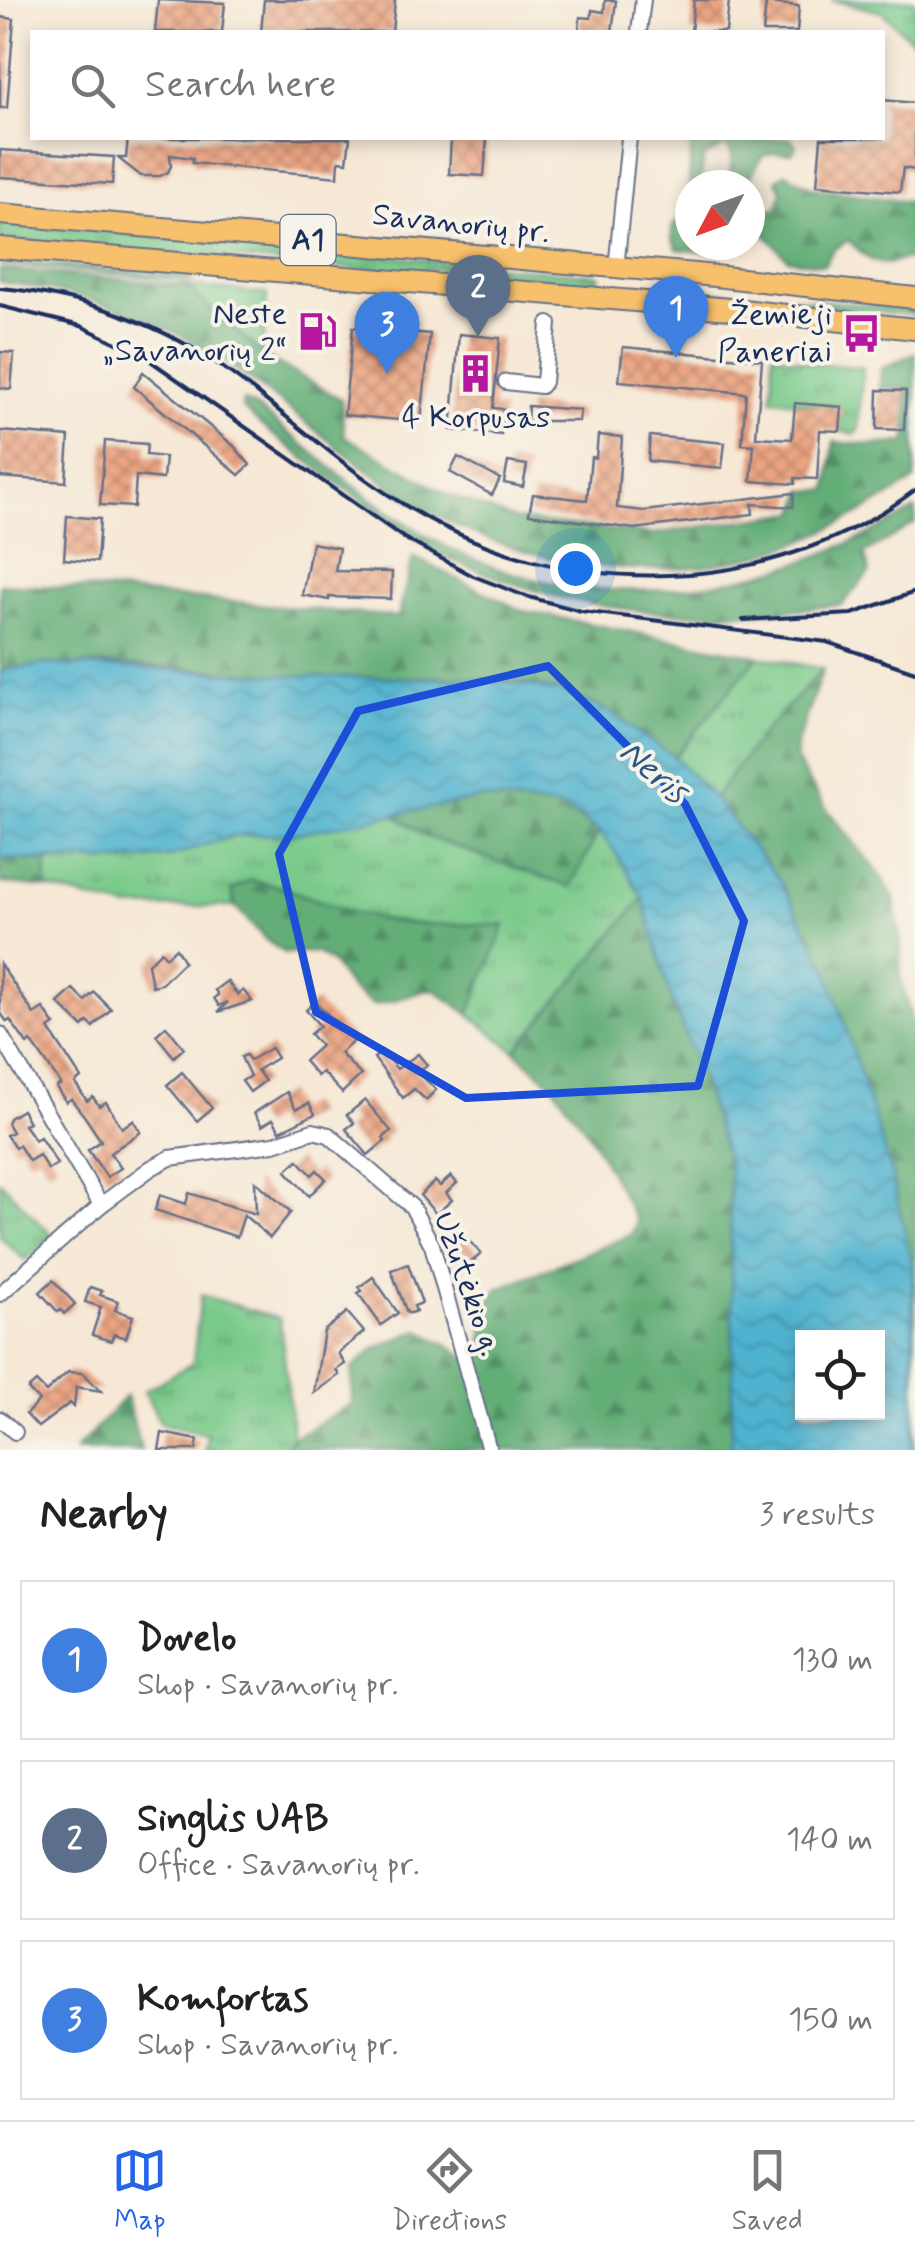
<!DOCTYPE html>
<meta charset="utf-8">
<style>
:root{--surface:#fff;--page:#f2f2f2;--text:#222;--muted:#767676;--line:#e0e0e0;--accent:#2563eb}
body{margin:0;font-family:Mynerve,sans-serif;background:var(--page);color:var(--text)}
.controls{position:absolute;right:30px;bottom:30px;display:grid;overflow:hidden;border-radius:0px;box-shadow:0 5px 15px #0003}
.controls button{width:90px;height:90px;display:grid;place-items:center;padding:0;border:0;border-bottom:2px solid var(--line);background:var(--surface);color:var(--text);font:50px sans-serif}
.compass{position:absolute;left:675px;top:170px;width:90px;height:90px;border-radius:50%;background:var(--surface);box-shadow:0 5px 15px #0003;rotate:229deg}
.you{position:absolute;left:575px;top:568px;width:35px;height:35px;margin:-25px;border:8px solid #fff;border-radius:50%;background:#1a73e8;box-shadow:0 0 0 15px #1a73e833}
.badge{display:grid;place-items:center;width:65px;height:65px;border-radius:50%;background:var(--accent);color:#fff;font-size:32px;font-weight:700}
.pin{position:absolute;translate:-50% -82px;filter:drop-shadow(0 2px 5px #0008)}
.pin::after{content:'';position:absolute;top:52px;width:35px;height:30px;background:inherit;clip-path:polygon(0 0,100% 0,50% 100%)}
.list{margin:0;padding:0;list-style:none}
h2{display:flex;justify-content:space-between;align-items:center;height:130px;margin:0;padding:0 40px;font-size:42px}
h2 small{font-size:32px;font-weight:400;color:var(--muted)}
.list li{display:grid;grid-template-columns:65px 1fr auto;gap:30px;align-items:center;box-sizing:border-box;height:160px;margin:0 20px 20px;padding:0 20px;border:2px solid var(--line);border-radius:0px}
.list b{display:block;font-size:38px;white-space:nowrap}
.list p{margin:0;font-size:32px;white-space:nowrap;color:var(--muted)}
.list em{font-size:32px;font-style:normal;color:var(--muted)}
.icon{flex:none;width:55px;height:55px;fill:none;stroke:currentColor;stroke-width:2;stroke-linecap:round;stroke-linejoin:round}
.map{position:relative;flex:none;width:915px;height:1450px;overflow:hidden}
.search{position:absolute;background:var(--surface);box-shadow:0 5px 15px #0003;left:30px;right:30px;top:30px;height:110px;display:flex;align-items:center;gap:25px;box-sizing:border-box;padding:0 35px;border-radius:0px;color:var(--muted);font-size:38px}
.sheet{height:670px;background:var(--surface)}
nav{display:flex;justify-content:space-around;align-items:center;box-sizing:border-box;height:140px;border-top:2px solid var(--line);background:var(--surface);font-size:28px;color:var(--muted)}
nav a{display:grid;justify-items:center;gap:5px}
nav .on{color:var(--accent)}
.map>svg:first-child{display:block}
.grass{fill:url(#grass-tufts);stroke:#4a7c74;stroke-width:2.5}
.forest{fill:url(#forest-firs);stroke:#3f6e6a;stroke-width:2.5}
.water{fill:url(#water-waves);stroke:#367196;stroke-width:2.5;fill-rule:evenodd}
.building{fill:url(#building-cross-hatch)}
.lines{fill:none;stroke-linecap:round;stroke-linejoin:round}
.minor-casing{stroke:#687088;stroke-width:18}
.highway-casing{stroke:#687088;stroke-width:24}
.minor{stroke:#fff;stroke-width:14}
.highway{stroke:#f7c06c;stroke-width:20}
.rail{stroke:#1b2f5e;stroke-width:4}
.marked{fill:none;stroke:#1d4ed8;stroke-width:8;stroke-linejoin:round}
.labels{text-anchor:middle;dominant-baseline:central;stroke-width:8;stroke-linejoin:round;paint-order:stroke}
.shield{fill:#f7f3e8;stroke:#5d6a87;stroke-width:2.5}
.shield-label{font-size:30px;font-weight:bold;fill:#1b2f5e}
.street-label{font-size:32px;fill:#1b2f5e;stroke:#f7f3e8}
.poi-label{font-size:32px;fill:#1b2f5e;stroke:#f7f3e8;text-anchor:end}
.water-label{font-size:35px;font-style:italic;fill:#2b5780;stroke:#f7f3e8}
</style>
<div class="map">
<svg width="915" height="1450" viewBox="0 0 915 1450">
<defs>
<pattern id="grass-tufts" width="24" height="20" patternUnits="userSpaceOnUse" patternTransform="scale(2.5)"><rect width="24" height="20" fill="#7aca8b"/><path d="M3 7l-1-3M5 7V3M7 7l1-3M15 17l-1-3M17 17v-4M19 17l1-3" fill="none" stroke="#63a475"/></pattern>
<pattern id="forest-firs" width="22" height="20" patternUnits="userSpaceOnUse" patternTransform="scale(2.5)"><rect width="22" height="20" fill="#63ae77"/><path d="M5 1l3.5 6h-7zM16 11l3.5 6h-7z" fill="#518e65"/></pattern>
<pattern id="water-waves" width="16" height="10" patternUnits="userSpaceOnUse" patternTransform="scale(2.5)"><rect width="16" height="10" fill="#50b3cf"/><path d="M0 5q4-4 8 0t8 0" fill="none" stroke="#4292ab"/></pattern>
<pattern id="building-cross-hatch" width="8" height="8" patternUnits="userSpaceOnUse" patternTransform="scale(2.5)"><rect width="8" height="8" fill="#eca582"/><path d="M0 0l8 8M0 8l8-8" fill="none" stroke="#be876e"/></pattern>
</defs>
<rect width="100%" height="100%" fill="#f7f3e8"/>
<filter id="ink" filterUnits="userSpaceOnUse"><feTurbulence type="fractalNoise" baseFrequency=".01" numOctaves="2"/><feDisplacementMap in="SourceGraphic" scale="20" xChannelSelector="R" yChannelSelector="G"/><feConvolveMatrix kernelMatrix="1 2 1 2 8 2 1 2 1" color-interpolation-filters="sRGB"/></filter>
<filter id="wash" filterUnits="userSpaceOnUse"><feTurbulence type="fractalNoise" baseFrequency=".0048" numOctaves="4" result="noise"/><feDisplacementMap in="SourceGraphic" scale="40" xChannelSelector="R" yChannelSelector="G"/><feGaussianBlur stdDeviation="2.25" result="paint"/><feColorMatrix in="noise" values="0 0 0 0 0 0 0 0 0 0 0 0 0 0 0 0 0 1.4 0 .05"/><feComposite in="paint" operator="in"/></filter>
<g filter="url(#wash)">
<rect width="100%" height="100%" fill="#f6e8d5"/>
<g class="grass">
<polygon points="831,0 915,0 915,43 882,12"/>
<polygon points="0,222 598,275 600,277 595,283 442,269 394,272 0,239"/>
<polygon points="0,260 182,276 194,281 0,264"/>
<polygon points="184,285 267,294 263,355"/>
<polygon points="637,285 915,309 915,315 640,292"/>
<polygon points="773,353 810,363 863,368 858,430 854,434 840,431 841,407 772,399"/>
<polygon points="758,656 823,669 762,734 714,798 674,758"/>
<path d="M392,813L425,836L570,887L599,831L615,852L643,898L515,1051L469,1014L504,925C462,923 419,928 378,919C334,910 294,887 250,880L232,890L234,906L126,908L46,888L47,861H124L172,856L231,836L299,833Z"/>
<polygon points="0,1181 53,1237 25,1260 0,1237"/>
<polygon points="201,1295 280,1319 293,1438 284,1450 205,1450 208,1435 161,1424 144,1391 193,1363"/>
</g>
<g class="forest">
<polygon points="696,138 791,138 796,146 792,153 775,152 762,156 747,183 738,184 730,173 732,155 727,145 704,157 700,185 690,185 690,245 730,245 721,254 677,249 672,238 672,228 688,205 691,145"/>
<path d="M786,173L813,188L915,203V259C905,258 900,261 890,263C872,266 860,252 848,240L833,250L824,265L788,259L757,226L750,227V210L762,212L778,207L782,191L776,180Z"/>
<path d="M0,269L184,285L263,355L341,399L344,436L447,494L515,520L653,534L797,512L804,491L828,490L834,442L870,445L907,442V389L880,387L881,369L915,353V480C875,506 833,530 788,546C665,590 517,569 409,499C328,447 260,376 174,332C119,304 61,290 0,282Z"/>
<path d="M243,401L256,407C317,455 378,511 447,547C596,623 777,592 915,509V523L864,554L870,572L842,605C720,619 607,621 491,575C474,569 456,563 441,555C381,518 325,473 268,431L242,408Z"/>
<path d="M413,557L523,611L758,656L674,757C637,731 601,702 556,690C479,670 398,680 320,677C214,674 105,655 0,671V584L91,589L398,617Z"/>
<polygon points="823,669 797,743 796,761 825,807 879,873 894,898 901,942 900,977 915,1033 915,1450 911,1450 914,1419 780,881 714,798 762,734"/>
<polygon points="482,798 561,807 599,831 570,887 425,836 392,813"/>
<polygon points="0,859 47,861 46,888 0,883"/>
<path d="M250,880C294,887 334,910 379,919C420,928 463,923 505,925L469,1014L433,989C411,993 395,1003 373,1005L351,989L331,962L316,952L285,953L266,940L235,906L232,890Z"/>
<polygon points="643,898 672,1001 698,1067 729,1166 733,1350 731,1450 284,1450 293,1438 352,1404 352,1369 374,1349 419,1330 448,1345 466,1358 481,1355 485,1309 497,1289 631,1235 637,1222 589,1134 552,1084 515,1051"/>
<polygon points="126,1396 141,1450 76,1450"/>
</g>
<path class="water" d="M46,664L320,677L487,679L557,690L608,711L674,757L714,798L780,881L827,968L891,1172L912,1263L914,1419L911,1450H731L733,1350L729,1166L698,1067L672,1001L643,898L615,852L599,831L580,817L560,807L482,798L299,833L231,836L172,856L124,861L0,859V671ZM802,1338H878V1412H802Z"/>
<g id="blocks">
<g class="building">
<polygon points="158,0 225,3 222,32 155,32"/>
<polygon points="264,0 395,0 392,32 261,32"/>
<polygon points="605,0 616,1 612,32 579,32 580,17 591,18 592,10 604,12"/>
<polygon points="694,0 729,0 726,32 691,32"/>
<polygon points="766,3 799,6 797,32 763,32"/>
<polygon points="0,17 14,19 7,108 0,108"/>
<polygon points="882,100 915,103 915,170 903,168 900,192 817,185 821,138 882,138"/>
<polygon points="128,138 350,138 347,162 339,161 338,177 192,163 193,158 170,155 171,166 168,172 160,176 141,176 118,158 126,158"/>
<polygon points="451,138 487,138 484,176 449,174"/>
<polygon points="0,150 114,157 112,184 0,177"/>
<polygon points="353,327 430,334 421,422 344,415"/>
<polygon points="459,334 500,338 493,408 503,409 501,435 451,430"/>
<polygon points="623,347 762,360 756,437 792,439 795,403 842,407 840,431 820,430 817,479 795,478 795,484 751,481 754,445 742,444 746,393 619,381"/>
<polygon points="0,352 14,353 11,389 0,388"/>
<polygon points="143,372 234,446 250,465 239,475 134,387"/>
<polygon points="878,390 906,391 904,430 877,429"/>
<polygon points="528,406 580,410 579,421 527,421"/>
<polygon points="1,431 69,437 66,482 0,477"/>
<polygon points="598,435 622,437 617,508 644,511 794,493 793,507 752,504 753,514 634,529 529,514 533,494 587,500 591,457 596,458"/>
<polygon points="650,436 725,443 722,468 648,461"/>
<polygon points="105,441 147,444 146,455 165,457 163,479 136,476 134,507 100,505"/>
<polygon points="458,457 500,479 492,495 450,472"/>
<polygon points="508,462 527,465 523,487 504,483"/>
<polygon points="67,516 100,519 97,562 64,559"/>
<polygon points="312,543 339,548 335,571 392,572 391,599 329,597 329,600 302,595"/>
<polygon points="176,948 184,962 161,984 152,986 148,964 161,951 166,957"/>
<polygon points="0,964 34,1014 43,1008 55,1025 49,1029 81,1078 75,1083 87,1101 93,1097 99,1106 106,1102 122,1128 133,1120 141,1132 110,1153 121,1168 107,1177 88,1150 101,1141 85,1117 71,1099 66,1102 56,1087 61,1084 31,1041 27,1044 10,1020 7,1022 0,1012"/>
<polygon points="227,981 238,995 243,990 252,1001 218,1012 228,1002 219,1006 214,998 218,995 215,990"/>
<polygon points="73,989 85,1001 94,992 111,1009 93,1027 88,1022 83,1027 58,1003"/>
<polygon points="315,1002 355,1040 340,1053 361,1075 342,1093 322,1072 317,1076 304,1061 321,1046 310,1034 320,1026 306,1010"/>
<polygon points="166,1026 184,1048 174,1057 156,1035"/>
<polygon points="271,1048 277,1058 257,1070 265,1081 250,1092 242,1081 250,1076 241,1057 246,1055 250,1060"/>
<polygon points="382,1051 397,1069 418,1054 427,1065 418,1072 436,1090 426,1100 414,1089 403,1098 374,1058"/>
<polygon points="182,1072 212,1108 197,1121 167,1085"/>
<polygon points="287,1092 296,1109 309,1103 315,1114 280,1131 273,1119 262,1126 254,1113"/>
<polygon points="365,1100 391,1131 383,1138 385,1141 368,1155 346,1129 354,1123 347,1115"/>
<polygon points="22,1110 29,1122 24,1125 35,1140 40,1137 57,1164 48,1170 39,1155 29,1161 19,1145 15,1148 6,1135 12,1132 7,1123 9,1118"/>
<polygon points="298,1160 312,1175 317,1170 326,1179 309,1196 286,1171"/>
<polygon points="451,1176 457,1183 446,1193 452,1200 436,1214 420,1195 435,1181 440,1186"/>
<polygon points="255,1181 291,1212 270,1238 244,1215 237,1237 155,1210 160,1195 186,1204 189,1193 256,1214"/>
<polygon points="463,1234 481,1254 461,1271 454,1263 458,1261 447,1248"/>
<polygon points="408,1264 422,1303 414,1306 416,1311 411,1313 407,1313 391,1270"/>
<polygon points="373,1277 398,1313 381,1325 358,1293 362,1291 359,1287"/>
<polygon points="53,1280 75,1304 64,1314 61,1310 58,1312 40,1292"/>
<polygon points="90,1287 102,1291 100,1295 118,1301 115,1310 133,1316 126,1338 114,1334 111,1341 92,1335 101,1307 85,1302"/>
<polygon points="347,1312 364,1332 338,1353 345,1364 336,1370 339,1375 314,1393 324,1331"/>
<polygon points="68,1372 82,1373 101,1391 76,1387 74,1407 70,1403 38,1427 26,1414 39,1401 28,1389 36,1382 46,1392"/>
<polygon points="162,1433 198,1440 196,1450 159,1450"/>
</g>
</g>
</g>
<g filter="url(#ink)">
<use href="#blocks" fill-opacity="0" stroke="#687088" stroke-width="2.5"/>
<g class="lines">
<defs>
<g id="minor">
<polyline points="639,32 643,0"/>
<polyline points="616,269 629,138"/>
<polyline points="506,382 541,386 544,382 549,324"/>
<polyline points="0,1034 101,1205"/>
<polyline points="0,1294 101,1205 151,1168 170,1158 274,1144 313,1131 329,1135 412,1207 432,1245 489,1450"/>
<polyline points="0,1419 15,1432"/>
</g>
<g id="highway">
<polyline points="0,214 696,274 915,298"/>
<polyline points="0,248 742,310 915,329"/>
</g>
</defs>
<use href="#minor" class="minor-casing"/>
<use href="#highway" class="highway-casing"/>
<use href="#minor" class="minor"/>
<use href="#highway" class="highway"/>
<g class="rail">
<path d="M0,288C82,295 166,325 232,374C287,415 337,462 395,499C487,558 581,582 690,574C769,568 852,538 915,490"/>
<polyline points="0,306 81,326 142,355 404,538 473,576 525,596 581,611 827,642 915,672"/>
<polyline points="743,620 852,614 915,592"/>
</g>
</g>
</g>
<path class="marked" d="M548,666L685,804L744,921L698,1086L466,1098L316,1012L279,854L358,711Z"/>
<defs>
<symbol id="fuel-bare" viewBox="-9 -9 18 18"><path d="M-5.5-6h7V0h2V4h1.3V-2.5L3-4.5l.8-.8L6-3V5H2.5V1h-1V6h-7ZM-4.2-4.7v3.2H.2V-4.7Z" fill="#b5179e" stroke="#f7f3e8" stroke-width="2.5" paint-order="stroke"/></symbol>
<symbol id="bus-bare" viewBox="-9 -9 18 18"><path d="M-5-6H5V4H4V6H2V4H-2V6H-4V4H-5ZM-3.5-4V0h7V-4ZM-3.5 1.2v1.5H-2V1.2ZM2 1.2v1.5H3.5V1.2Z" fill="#b5179e" stroke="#f7f3e8" stroke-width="2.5" paint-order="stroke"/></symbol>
<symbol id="building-bare" viewBox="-9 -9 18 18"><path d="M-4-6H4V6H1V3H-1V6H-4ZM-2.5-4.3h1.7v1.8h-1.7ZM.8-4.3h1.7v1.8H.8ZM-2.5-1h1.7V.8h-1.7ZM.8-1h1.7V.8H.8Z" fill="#b5179e" stroke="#f7f3e8" stroke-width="2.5" paint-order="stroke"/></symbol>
</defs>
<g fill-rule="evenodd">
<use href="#fuel-bare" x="290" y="304" width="55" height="55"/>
<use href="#bus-bare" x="834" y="306" width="55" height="55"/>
<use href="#building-bare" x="448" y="346" width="55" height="55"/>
</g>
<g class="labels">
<rect class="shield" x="280.5" y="215" width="55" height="50" rx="8"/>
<g class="shield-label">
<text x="308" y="240">A1</text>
</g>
<g class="street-label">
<text transform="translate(461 224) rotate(6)">Savanorių pr.</text>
<text transform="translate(467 1284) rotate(71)">Užutėkio g.</text>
</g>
<g class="poi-label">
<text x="287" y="314">Neste<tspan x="287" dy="37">„Savanorių 2“</tspan></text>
<text x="832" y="315">Žemieji<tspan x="832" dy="37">Paneriai</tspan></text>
<text x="476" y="418" text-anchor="middle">4 Korpusas</text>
</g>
<g class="water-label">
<text transform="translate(653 772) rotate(41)">Neris</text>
</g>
</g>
</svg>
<div class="controls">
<button><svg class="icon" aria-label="locate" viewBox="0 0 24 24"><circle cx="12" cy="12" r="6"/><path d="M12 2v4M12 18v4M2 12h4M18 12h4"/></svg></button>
</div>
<svg class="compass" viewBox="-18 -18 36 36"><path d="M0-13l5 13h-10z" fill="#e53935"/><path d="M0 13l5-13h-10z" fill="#767676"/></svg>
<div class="you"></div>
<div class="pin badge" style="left:676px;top:358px;background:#3f7fe0">1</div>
<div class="pin badge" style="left:478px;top:337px;background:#5c6f8a">2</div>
<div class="pin badge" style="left:387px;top:374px;background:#3f7fe0">3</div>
<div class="search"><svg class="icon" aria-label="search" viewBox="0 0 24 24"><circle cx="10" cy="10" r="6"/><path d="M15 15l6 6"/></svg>Search here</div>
</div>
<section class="sheet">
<h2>Nearby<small>3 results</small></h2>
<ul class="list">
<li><span class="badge" style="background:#3f7fe0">1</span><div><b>Dovelo</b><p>Shop · Savanorių pr.</p></div><em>130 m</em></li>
<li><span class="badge" style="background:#5c6f8a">2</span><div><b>Singlis UAB</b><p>Office · Savanorių pr.</p></div><em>140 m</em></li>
<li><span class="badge" style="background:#3f7fe0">3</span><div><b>Komfortas</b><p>Shop · Savanorių pr.</p></div><em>150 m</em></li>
</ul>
</section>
<nav>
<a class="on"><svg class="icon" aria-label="map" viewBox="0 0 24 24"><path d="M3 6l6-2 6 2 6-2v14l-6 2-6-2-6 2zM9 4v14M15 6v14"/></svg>Map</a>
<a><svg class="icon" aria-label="directions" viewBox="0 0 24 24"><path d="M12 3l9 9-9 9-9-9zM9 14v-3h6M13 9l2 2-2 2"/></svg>Directions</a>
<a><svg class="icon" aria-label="saved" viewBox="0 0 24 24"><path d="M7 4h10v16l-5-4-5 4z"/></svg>Saved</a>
</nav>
